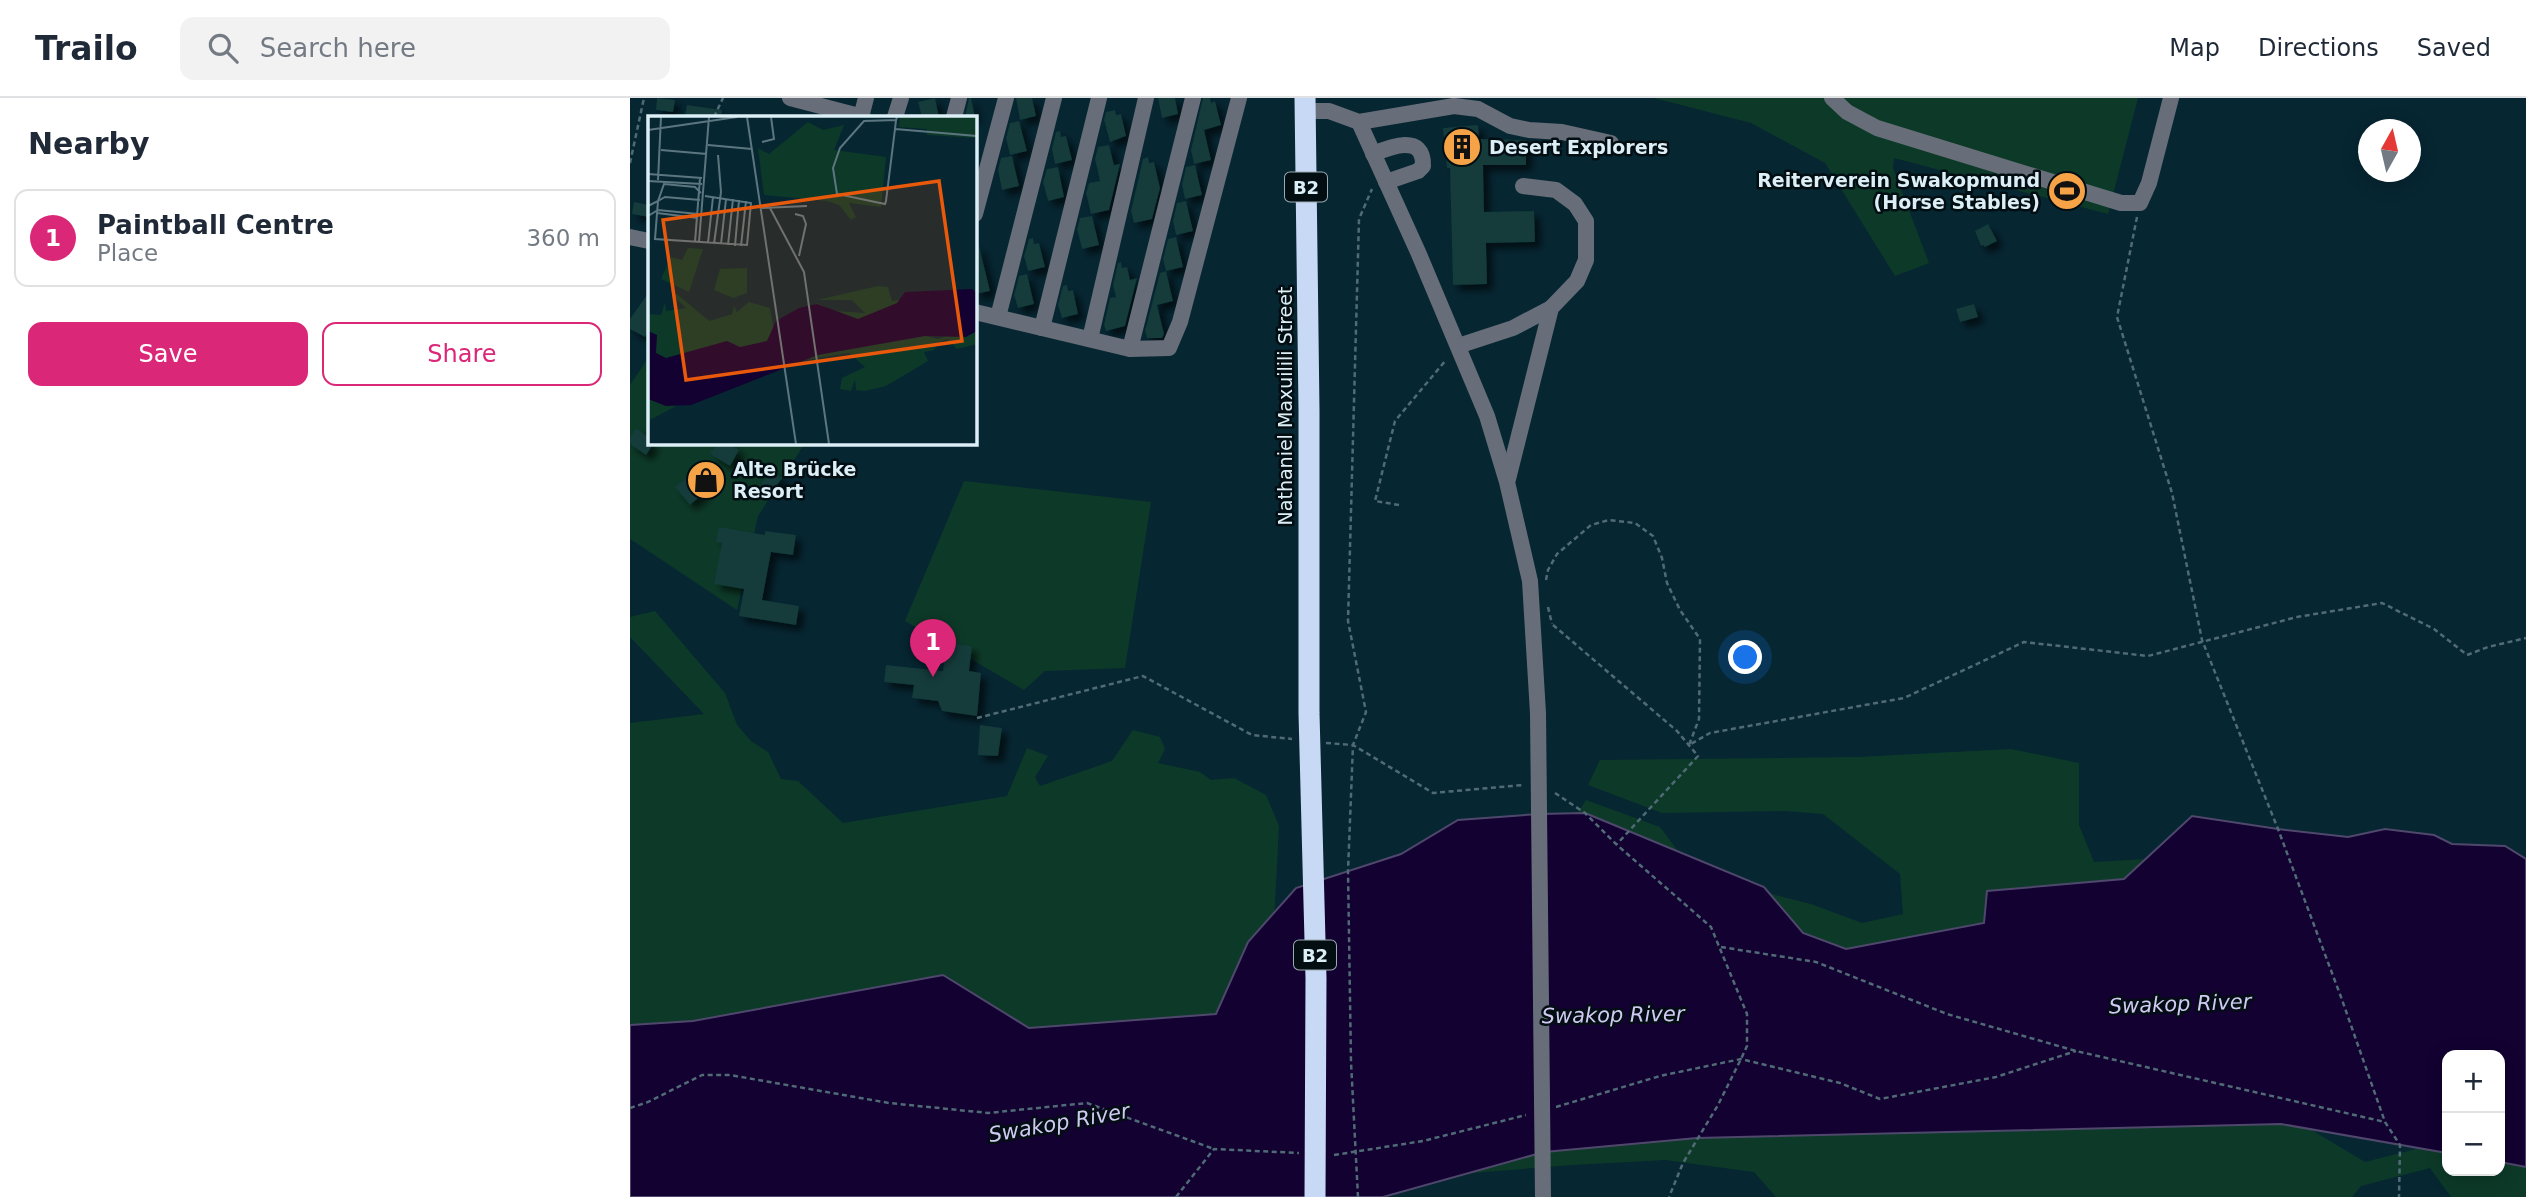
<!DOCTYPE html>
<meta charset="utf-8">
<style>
:root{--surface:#fff;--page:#f2f2f3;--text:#1f2937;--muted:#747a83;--line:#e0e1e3;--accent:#db2777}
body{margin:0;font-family:"DejaVu Sans",sans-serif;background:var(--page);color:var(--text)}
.controls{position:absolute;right:21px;bottom:21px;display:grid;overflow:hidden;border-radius:14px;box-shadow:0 4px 18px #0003}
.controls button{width:63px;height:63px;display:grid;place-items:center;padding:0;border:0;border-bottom:2px solid var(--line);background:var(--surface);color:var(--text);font:35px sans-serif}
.compass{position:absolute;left:1728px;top:21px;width:63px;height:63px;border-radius:50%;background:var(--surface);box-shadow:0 4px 18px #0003;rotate:8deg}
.you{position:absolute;left:1116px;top:560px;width:24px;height:24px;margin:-18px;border:5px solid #fff;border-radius:50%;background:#1a73e8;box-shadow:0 0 0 10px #1a73e833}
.badge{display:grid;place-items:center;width:46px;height:46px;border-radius:50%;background:var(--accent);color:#fff;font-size:23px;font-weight:700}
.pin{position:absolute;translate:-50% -58px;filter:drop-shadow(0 2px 4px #0008)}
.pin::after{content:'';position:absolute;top:37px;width:24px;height:21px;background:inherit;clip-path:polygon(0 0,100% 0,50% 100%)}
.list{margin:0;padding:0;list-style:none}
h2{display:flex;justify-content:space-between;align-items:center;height:91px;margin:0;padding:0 28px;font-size:30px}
h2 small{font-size:23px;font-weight:400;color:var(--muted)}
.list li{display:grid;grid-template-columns:46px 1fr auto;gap:21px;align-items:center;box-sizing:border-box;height:98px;margin:0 14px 14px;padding:0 14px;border:2px solid var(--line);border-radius:14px}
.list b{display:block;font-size:26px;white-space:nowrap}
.list p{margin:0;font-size:23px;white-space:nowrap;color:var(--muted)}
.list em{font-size:23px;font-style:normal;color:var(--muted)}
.actions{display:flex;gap:14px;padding:21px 28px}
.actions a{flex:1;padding:16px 0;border:2px solid var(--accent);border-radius:14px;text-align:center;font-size:24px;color:var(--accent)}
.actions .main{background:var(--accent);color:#fff}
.icon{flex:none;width:38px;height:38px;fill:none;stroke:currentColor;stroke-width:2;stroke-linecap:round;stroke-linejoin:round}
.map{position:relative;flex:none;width:1896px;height:1099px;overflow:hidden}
header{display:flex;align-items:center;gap:42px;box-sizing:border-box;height:98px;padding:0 35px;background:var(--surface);border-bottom:2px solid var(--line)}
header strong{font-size:33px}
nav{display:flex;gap:38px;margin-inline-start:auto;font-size:24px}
.search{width:490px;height:63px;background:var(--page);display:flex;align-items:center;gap:18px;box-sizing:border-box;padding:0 24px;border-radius:14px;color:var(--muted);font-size:26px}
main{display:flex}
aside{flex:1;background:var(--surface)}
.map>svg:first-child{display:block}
.green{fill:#0d3a28}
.water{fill:#120131;stroke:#4f486c;stroke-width:2}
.building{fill:#123b3b;filter:url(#shadow)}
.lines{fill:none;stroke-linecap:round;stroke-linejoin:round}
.path{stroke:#506b75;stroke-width:2.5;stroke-dasharray:5 3.5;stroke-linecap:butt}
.minor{stroke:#676e79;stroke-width:16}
.highway{stroke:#c8d9f5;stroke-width:21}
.labels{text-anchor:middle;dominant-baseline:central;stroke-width:5;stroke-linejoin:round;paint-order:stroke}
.shield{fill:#030e13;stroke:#9babb2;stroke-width:2}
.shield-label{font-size:18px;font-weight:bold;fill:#dceef6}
.poi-label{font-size:19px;font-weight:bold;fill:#dceef6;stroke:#030e13;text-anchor:start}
.street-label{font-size:19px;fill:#dceef6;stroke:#030e13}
.water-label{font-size:21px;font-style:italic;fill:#d0caf3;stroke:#030e13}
.inset-road{fill:none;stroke:#5c7680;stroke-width:2}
.view{fill:#e8590c;fill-opacity:0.15;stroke:#e8590c;stroke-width:3.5}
.inset-edge{fill:none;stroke:#dceef6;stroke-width:3.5}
</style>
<header>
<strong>Trailo</strong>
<div class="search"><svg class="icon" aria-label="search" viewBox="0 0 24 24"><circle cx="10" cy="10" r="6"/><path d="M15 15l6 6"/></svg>Search here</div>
<nav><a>Map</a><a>Directions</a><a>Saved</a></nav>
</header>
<main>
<aside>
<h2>Nearby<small></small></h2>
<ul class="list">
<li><span class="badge">1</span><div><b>Paintball Centre</b><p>Place</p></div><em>360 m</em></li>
</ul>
<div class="actions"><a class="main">Save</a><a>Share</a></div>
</aside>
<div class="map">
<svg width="1896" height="1099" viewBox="0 0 1896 1099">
<defs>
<filter id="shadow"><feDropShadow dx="6" dy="6" stdDeviation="3.5" flood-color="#0009"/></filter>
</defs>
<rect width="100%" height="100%" fill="#062632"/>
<g class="green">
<polygon points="1024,0 1508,0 1478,116 1264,60 1263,70 1299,165 1265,178 1195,65 1121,25"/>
<polygon points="19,259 19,345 175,345 128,418 107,512 0,441 0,287"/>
<polygon points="334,383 521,404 495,570 415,573 394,592 275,523"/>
<polygon points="25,513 95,595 107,627 121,643 138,654 151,681 168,683 213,725 377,698 397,650 418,658 405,679 410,688 482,663 503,632 530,639 535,651 528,665 570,674 581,682 604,680 636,697 649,728 640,899 933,738 956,702 1030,729 1066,777 1181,806 1232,825 1273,816 1270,776 1193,716 1156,713 1032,715 958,687 970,662 1229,659 1381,651 1449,665 1449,727 1464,764 1591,757 1385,811 1259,863 1647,1011 1735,1064 1817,1043 1817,1073 1870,1073 1870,975 1896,978 1896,1099 1821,1099 1800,1070 1731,1088 1722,1099 1146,1099 1124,1074 1035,1062 942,1067 779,1080 606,1099 0,1099 0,625 74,616 0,539 0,519"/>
</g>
<polygon class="water" points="955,715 1134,789 1173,835 1216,851 1354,825 1357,793 1494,781 1562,718 1648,731 1718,739 1755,731 1804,737 1822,746 1875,748 1896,761 1896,1069 1870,1064 1870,957 1817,957 1817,1055 1651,1026 1067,1040 914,1054 753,1099 0,1099 0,927 63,923 313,877 399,930 586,916 618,844 666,790 771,756 828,722 909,716"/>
<g class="building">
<polygon points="27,0 45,2 43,14 26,12"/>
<polygon points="305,0 309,19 292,19 288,4"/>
<polygon points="339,0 341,0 345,19 335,19"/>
<polygon points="386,0 402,0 406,18 390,22"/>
<polygon points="528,0 545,0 548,16 532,20"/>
<polygon points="573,0 580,0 581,5 585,3 591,27 574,32 581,62 564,66 561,52"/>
<polygon points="57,7 92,12 91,19 55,19"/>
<polygon points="485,12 486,17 491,16 496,38 480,44 474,22 476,14"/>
<polygon points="389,23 397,53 380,57 376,40 380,25"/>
<polygon points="848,27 849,41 896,42 896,67 853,67 854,114 904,113 905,144 856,145 857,186 823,187 820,70 817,70 813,30"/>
<polygon points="430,33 431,39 436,38 442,62 425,66 422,51 426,34"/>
<polygon points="479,47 484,67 490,66 479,112 461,116 456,95 459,85 470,83 465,61 468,49"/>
<polygon points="382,58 389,88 372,92 368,72 371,60"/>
<polygon points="518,59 519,65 524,64 530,90 522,121 504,125 501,113 513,61"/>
<polygon points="565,67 572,97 555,101 552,87 556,69"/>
<polygon points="428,69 434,99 418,103 413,84 417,71"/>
<polygon points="556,103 563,133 546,137 543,123 547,105"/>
<polygon points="4,104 19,107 19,119 2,116"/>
<polygon points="462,118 469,147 452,151 447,131 450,120"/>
<polygon points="1358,126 1367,143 1355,149 1353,147 1351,148 1345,133"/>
<polygon points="546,139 553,169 536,173 533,161 538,141"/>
<polygon points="403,140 404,146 409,145 415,169 398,173 394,158 399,141"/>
<polygon points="345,148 349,148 360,193 345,196"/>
<polygon points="491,164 492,170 497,169 500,182 507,180 495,228 476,233 474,227 480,200 486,199 483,187 488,165"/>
<polygon points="536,173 543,203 527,207 534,236 532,240 517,240 515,233 530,175"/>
<polygon points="397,176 404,206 388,210 384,197 389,178"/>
<polygon points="437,187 438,193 443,192 448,216 432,220 428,207 433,188"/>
<polygon points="19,194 19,232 15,239 0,231 0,221"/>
<polygon points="1344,206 1348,219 1330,224 1326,211"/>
<polygon points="6,330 19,340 19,345 24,345 16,357 0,346 0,339"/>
<polygon points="87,345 97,345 109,352 100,368 80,356"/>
<polygon points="141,372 152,380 142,394 131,387"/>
<polygon points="61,376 76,393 60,407 45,389"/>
<polygon points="89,429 135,437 135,433 166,437 163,457 141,454 132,502 169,508 166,527 109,518 114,491 84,486 92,445 86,444"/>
<polygon points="316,545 342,548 339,573 351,575 347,618 312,613 308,603 282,600 284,587 254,584 256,567 313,573"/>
<polygon points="350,627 372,630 368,658 348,657"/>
</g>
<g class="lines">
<g class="path">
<polyline points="84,19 93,0"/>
<polyline points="0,65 14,0"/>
<polyline points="1507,119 1487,219 1542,395 1572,542 1648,731 1711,899 1755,1024 1770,1047 1769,1099"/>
<polyline points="769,407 745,403 765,323 816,262"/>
<polyline points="916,482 918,472 927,456 961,427 979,422 1005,425 1023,438 1032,460 1037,485 1050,512 1070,541 1069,621 1059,647 1080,635 1274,600 1394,544 1518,558 1667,519 1752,505 1804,531 1837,557 1858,549 1896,540"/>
<polyline points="918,509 922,526"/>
<polyline points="923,527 1047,633 1068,658 987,746"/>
<polyline points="347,620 513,578 622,637 662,641"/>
<polyline points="696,645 723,647 803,695 893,687"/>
<polyline points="925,695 955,715 987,747 1081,829 1117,916 1117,948 1111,961 1088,1007 1053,1065 1039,1099"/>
<polyline points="1091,849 1186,864 1317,916 1446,953 1755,1024"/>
<polyline points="926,1009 1030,978 1111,961 1210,985 1250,1001 1366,979 1446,953"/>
<polyline points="0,1010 18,1004 72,977 100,977 259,1005 358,1015 457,1005 584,1051"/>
<polyline points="704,1057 793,1043 896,1017"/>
<polyline points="546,1099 584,1051 669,1055"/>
<polyline points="728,1099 721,964 718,773 723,647 736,614 718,523 729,121 742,91"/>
</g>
<g class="minor">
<polyline points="160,0 233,19"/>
<polyline points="1202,0 1217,14 1247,30 1491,105 1510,105 1519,85 1541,0"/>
<polyline points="675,13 699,13 729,24 824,8 848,11 880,28 899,32 932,34 981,45"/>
<polyline points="231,19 236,0"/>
<polyline points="265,19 271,0"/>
<polyline points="324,19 329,0"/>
<polyline points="729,24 788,154 857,318 877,384 900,483 908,615 913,1099"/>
<path d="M743,56C760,49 794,35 793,68L788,73L756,84"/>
<polyline points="345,116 376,0"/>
<polyline points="0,139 19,143"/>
<polyline points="345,214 500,251 539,250 550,224 609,0"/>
<polyline points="368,219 424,0"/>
<polyline points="412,230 469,0"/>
<polyline points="460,241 516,0"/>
<polyline points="828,248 883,230 921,210"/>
<polyline points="500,251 563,0"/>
<polyline points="878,381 921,210 947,183 956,162 956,123 945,106 926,92 893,88"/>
</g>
<polyline class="highway" points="675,0 679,312 679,615 686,880 685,1099"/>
</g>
<defs>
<symbol id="building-disc" viewBox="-11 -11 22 22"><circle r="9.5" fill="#f5a346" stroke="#030e13"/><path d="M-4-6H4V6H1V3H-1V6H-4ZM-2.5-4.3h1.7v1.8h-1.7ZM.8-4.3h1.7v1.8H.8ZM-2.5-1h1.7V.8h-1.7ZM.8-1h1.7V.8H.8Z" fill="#111"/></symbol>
<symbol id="stadium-disc" viewBox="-11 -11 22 22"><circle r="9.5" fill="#f5a346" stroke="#030e13"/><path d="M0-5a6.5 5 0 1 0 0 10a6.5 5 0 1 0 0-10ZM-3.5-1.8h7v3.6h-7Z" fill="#111"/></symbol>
<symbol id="shop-disc" viewBox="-11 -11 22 22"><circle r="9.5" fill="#f5a346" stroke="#030e13"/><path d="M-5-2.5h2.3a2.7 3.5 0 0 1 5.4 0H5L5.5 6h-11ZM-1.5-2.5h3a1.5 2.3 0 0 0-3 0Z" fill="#111"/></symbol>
</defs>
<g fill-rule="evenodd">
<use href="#building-disc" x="810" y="27" width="44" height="44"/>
<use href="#stadium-disc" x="1415" y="71" width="44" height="44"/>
<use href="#shop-disc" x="54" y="360" width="44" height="44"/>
</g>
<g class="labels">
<g class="shield">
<rect x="655" y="74.5" width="42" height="29" rx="5"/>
<rect x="664" y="842.5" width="42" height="29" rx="5"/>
</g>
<g class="shield-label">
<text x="676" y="89">B2</text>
<text x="685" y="857">B2</text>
</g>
<g class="poi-label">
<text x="859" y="49">Desert Explorers</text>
<text x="1410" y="82" text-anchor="end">Reiterverein Swakopmund<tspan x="1410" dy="22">(Horse Stables)</tspan></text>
<text x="103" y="371">Alte Brücke<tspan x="103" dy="22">Resort</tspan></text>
</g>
<g class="street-label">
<text transform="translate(655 308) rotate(-90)">Nathaniel Maxuilili Street</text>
</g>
<g class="water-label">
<text transform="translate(1550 906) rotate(-2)">Swakop River</text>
<text transform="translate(983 917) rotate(-1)">Swakop River</text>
<text transform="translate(429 1025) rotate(-10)">Swakop River</text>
</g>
</g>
<g transform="translate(18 18)">
<rect width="329" height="329" fill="#062632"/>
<path d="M252,1H329V22L279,19V13L251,11ZM160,6L175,14L196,9L186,34L238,41L233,91L201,87L208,101L203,104L191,89L179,85L116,79L110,32L121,38ZM40,132L55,133L41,176L13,163L23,141L34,144ZM99,152V177L85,182L66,174L72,153ZM230,170L240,171L244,185L262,182L216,204L290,223L329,209V228L309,233L299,223L290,227L286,234L276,236L280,245L238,270L217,275L208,274L207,263L203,275L192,273L194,262L217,251L201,237L151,245L30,289L0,305V236L9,219L0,215V198L13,199L17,186L18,195L38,192L25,180L29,178L61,205L84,198L86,190L89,196L101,186L122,192L127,221L169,187L186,195L217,197L204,184H169Z" fill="#0d3a28"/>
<path d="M324,173L329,177V215L318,221L277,220L170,239L43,289L18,290L0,283V215L9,219L8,237L18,242L79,225L92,231L119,225L128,205L151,192L169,188L210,203L249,187L257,176Z" fill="#120131"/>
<path class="inset-road" d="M99,1L148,328M248,4L216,5L192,32L185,52L189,78L237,88L238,85L247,13L248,4L249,1M247,13L329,20M0,14L89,1M114,26L126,23L123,1M60,29L104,33M13,34L59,38M0,58L54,62M10,64L13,1M0,65L54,68M52,84L17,81L10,85L7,123L99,129L103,87L57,80M0,90L10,85L16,68L47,71L53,77M114,92L159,90M122,92L156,156L181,328M9,97L50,102M147,98L155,100L158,108L151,140M0,100L10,94L50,98M47,126L52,62M51,126L61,1M60,127L65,81M66,128L73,76L70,39M73,128L78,83M80,129L85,83M87,130L91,84M93,130L98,85"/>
<path class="view" d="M291,65L314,225L38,264L15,104Z"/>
<rect width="329" height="329" class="inset-edge"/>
</g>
</svg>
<div class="controls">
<button>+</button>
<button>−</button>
</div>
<svg class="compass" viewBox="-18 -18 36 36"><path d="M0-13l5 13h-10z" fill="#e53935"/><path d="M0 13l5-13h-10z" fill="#747a83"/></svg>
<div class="you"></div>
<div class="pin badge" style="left:303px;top:579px">1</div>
</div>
</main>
